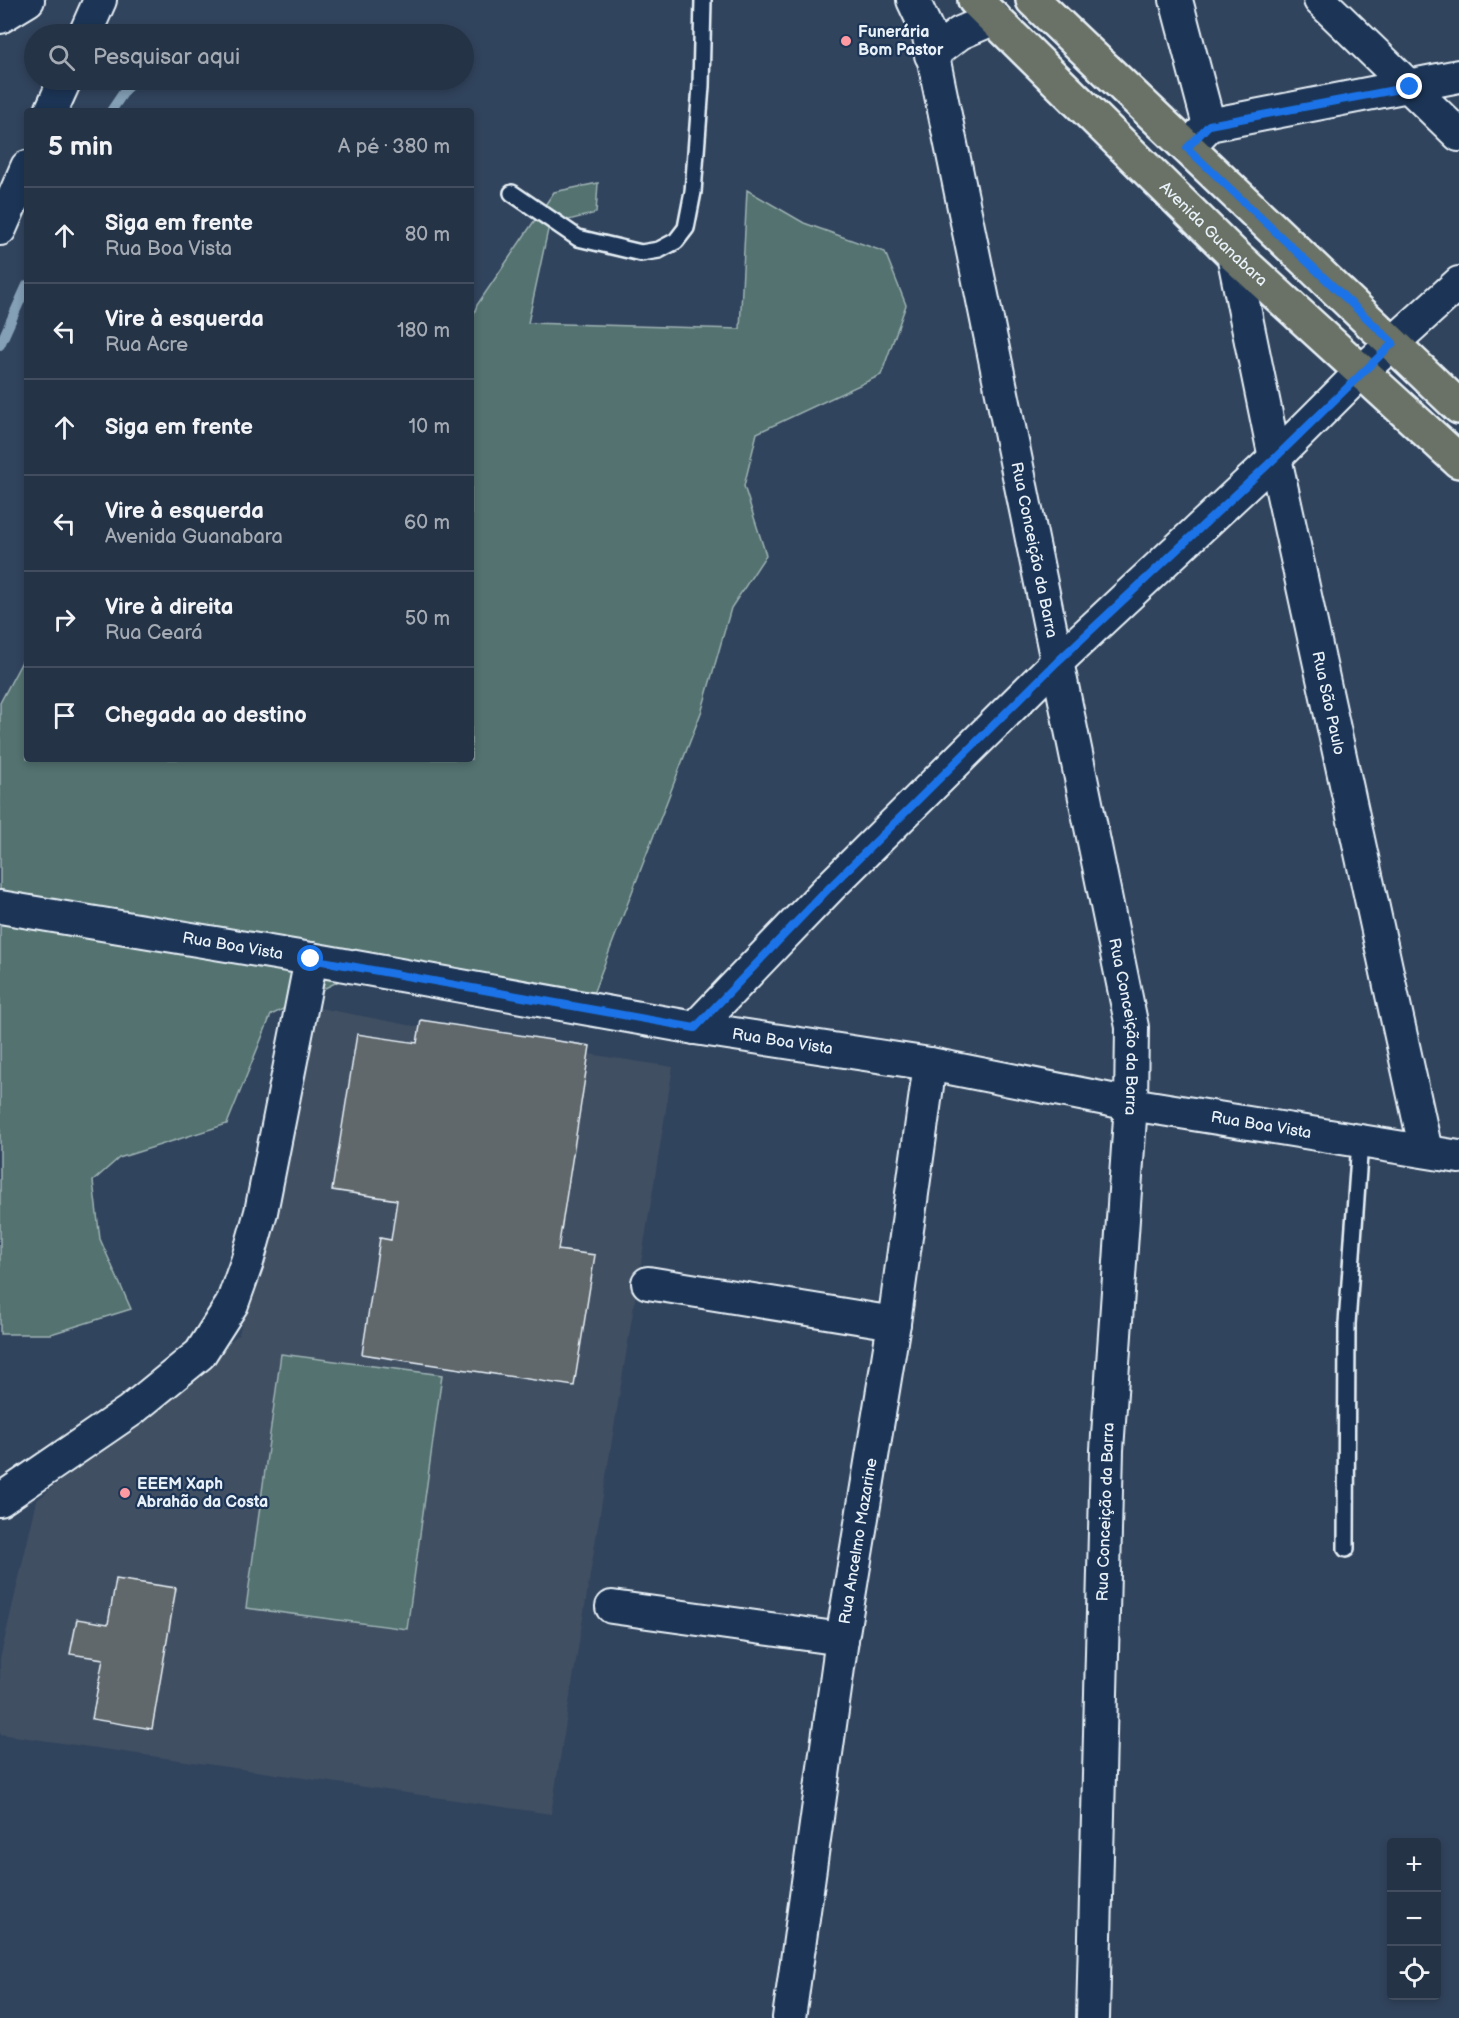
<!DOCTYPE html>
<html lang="pt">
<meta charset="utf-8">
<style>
:root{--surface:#253346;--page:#313f51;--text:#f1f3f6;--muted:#a3aab3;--line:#424e5f}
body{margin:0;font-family:"Balsamiq Sans",sans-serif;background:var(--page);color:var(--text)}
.controls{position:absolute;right:18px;bottom:18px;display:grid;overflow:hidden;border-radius:6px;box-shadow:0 3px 9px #0003}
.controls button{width:54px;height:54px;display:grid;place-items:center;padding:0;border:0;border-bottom:2px solid var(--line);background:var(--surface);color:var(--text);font:30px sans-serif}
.stop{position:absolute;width:18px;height:18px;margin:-14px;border:4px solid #1a73e8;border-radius:50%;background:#fff}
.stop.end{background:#1a73e8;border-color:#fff;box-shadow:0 2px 6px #0008}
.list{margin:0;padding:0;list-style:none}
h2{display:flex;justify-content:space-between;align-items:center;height:78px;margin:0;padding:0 24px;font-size:26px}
h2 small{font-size:20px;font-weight:400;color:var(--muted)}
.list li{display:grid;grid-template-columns:39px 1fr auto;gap:18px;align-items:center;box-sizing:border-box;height:96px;padding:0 24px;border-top:2px solid var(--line)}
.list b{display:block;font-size:22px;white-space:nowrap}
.list p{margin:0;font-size:20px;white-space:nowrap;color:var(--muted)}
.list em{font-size:20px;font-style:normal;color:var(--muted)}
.icon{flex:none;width:33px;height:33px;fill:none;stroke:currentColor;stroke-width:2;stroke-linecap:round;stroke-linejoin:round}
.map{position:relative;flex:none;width:1459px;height:2018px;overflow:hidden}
.search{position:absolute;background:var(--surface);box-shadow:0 3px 9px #0003;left:24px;top:24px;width:450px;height:66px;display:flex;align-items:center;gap:15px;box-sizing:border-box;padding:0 21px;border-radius:33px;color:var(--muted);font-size:22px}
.panel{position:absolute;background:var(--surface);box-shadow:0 3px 9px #0003;left:24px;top:108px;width:450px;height:654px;border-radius:6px}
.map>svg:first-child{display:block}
.built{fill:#3f4f62}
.green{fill:#537270;stroke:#9eb2b4;stroke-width:1.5}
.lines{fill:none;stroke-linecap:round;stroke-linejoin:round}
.stream{stroke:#84a0b6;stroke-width:10}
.building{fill:#61686c;stroke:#e8f1f8;stroke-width:1.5}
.lane-casing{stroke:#e8f1f8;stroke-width:20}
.street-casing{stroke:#e8f1f8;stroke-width:36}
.primary-casing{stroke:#e8f1f8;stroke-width:38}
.lane{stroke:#1d3557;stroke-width:15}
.street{stroke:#1d3557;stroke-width:32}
.primary{stroke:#6a7166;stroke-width:33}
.route{stroke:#1a73e8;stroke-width:8}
.poi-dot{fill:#ff9aa2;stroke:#1d3557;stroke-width:2}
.labels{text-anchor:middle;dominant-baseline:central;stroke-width:4.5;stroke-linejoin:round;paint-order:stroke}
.poi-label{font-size:16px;font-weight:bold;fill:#e8f1f8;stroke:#1d3557;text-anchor:start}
.street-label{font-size:16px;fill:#e8f1f8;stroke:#1d3557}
</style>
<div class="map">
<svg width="1459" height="2018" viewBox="0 0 1459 2018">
<rect width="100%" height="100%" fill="#31445d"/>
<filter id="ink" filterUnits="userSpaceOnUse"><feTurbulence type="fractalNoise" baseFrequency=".0167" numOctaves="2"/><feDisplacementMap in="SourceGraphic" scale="12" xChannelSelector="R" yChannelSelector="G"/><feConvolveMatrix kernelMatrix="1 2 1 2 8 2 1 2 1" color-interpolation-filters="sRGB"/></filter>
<g filter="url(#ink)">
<polygon class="built" points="315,1007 419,1027 421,1020 590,1046 589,1054 673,1067 551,1814 0,1734 0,1659 37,1500 239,1334"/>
<g class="green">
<polygon points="598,183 596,213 549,225 528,323 740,329 747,190 804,223 885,252 906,305 881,375 757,433 744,486 766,555 731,608 702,710 586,1012 351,975 271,1015 227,1124 119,1158 93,1181 100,1239 131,1309 51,1334 0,1334 0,703 27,652 27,759 471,759 471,322 477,305 554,192"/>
<polygon points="281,1354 442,1375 407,1629 246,1608"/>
</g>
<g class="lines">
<g class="stream">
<polyline points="224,34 228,31"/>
<polyline points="111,111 132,80"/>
<polyline points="0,345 27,285"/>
</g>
</g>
<g class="building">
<polygon points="421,1020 590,1046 558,1250 595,1255 574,1386 362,1354 380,1238 391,1240 397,1200 332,1190 357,1034 417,1043"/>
<polygon points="116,1579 176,1588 152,1729 92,1719 103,1659 70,1654 77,1619 108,1624"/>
</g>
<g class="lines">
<defs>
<g id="lane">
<polyline points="512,193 578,238 641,253 659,250 676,241 686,228 693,192 701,86 703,0"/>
<polyline points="1346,1549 1347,1324 1360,1142"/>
</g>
<g id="street">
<path id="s1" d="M913,0L928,32L1132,1027L1131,1104L1107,1450L1093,2018"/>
<polyline points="1176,0 1209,125"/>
<polyline points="1320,0 1459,135"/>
<polyline points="0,17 28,0"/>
<polyline points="85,34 100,0"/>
<polyline points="931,55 960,33 995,18"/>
<polyline points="51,111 65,80"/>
<polyline points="1187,148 1209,125 1459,76"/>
<polyline points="0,229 27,167"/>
<path id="s2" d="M1233,254L1275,458L1426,1151"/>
<path id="s3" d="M0,907L311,959L695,1028L930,1064L1131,1104L1459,1157"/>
<polyline points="695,1028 830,887 1057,662 1275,458 1362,371 1459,283"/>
<polyline points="648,1283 894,1323"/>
<polyline points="0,1500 130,1411 200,1354 232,1304 247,1262 261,1212 311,959"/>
<polyline points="612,1607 842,1639"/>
<path id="s4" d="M789,2018L842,1639L894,1323L930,1064"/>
</g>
<g id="primary">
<path id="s5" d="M975,0L1233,254L1459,461"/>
<polyline points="1033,0 1459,407"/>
</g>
</defs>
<use href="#lane" class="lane-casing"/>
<use href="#street" class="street-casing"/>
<use href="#primary" class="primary-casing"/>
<use href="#lane" class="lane"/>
<use href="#street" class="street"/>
<use href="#primary" class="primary"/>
</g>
</g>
<g class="lines" filter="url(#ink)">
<polyline class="route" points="311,959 695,1028 830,887 1057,662 1275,458 1393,343 1187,148 1209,125 1410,87"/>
</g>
<g class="poi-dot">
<circle cx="846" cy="41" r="6"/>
<circle cx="125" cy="1493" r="6"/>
</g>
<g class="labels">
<g class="poi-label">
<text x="858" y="32">Funerária<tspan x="858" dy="18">Bom Pastor</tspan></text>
<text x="137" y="1484">EEEM Xaph<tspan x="137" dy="18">Abrahão da Costa</tspan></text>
</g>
<g class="street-label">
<text stroke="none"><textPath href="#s5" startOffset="334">Avenida Guanabara</textPath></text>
<text stroke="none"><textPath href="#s1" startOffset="564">Rua Conceição da Barra</textPath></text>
<text stroke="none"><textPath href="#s2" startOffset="459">Rua São Paulo</textPath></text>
<text stroke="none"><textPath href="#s3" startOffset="236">Rua Boa Vista</textPath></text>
<text stroke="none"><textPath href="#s1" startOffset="1050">Rua Conceição da Barra</textPath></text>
<text stroke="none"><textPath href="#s3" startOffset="794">Rua Boa Vista</textPath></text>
<text stroke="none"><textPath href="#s3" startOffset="1280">Rua Boa Vista</textPath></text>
<text transform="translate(1106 1512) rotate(-88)">Rua Conceição da Barra</text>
<text stroke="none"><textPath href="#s4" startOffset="482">Rua Ancelmo Mazarine</textPath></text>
</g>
</g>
</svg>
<div class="controls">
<button>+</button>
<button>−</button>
<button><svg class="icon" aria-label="locate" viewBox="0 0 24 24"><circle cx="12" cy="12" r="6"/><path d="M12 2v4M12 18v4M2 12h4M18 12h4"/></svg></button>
</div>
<div class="stop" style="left:311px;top:959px"></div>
<div class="stop end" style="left:1410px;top:87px"></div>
<div class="search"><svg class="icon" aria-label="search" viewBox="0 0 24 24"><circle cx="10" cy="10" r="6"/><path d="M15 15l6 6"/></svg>Pesquisar aqui</div>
<section class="panel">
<h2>5 min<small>A pé · 380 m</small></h2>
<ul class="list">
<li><svg class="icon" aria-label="ahead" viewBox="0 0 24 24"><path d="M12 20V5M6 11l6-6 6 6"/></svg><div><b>Siga em frente</b><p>Rua Boa Vista</p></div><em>80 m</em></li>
<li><svg class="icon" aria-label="left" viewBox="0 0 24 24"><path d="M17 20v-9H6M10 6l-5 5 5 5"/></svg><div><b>Vire à esquerda</b><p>Rua Acre</p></div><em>180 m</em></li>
<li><svg class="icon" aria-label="ahead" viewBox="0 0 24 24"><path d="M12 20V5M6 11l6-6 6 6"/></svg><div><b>Siga em frente</b></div><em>10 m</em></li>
<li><svg class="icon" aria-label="left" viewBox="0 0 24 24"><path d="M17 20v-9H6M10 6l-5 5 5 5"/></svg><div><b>Vire à esquerda</b><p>Avenida Guanabara</p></div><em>60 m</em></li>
<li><svg class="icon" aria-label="right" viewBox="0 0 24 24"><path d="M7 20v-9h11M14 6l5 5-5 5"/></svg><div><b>Vire à direita</b><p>Rua Ceará</p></div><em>50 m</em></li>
<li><svg class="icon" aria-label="arrive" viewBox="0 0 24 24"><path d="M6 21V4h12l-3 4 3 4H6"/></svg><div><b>Chegada ao destino</b></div></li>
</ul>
</section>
</div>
